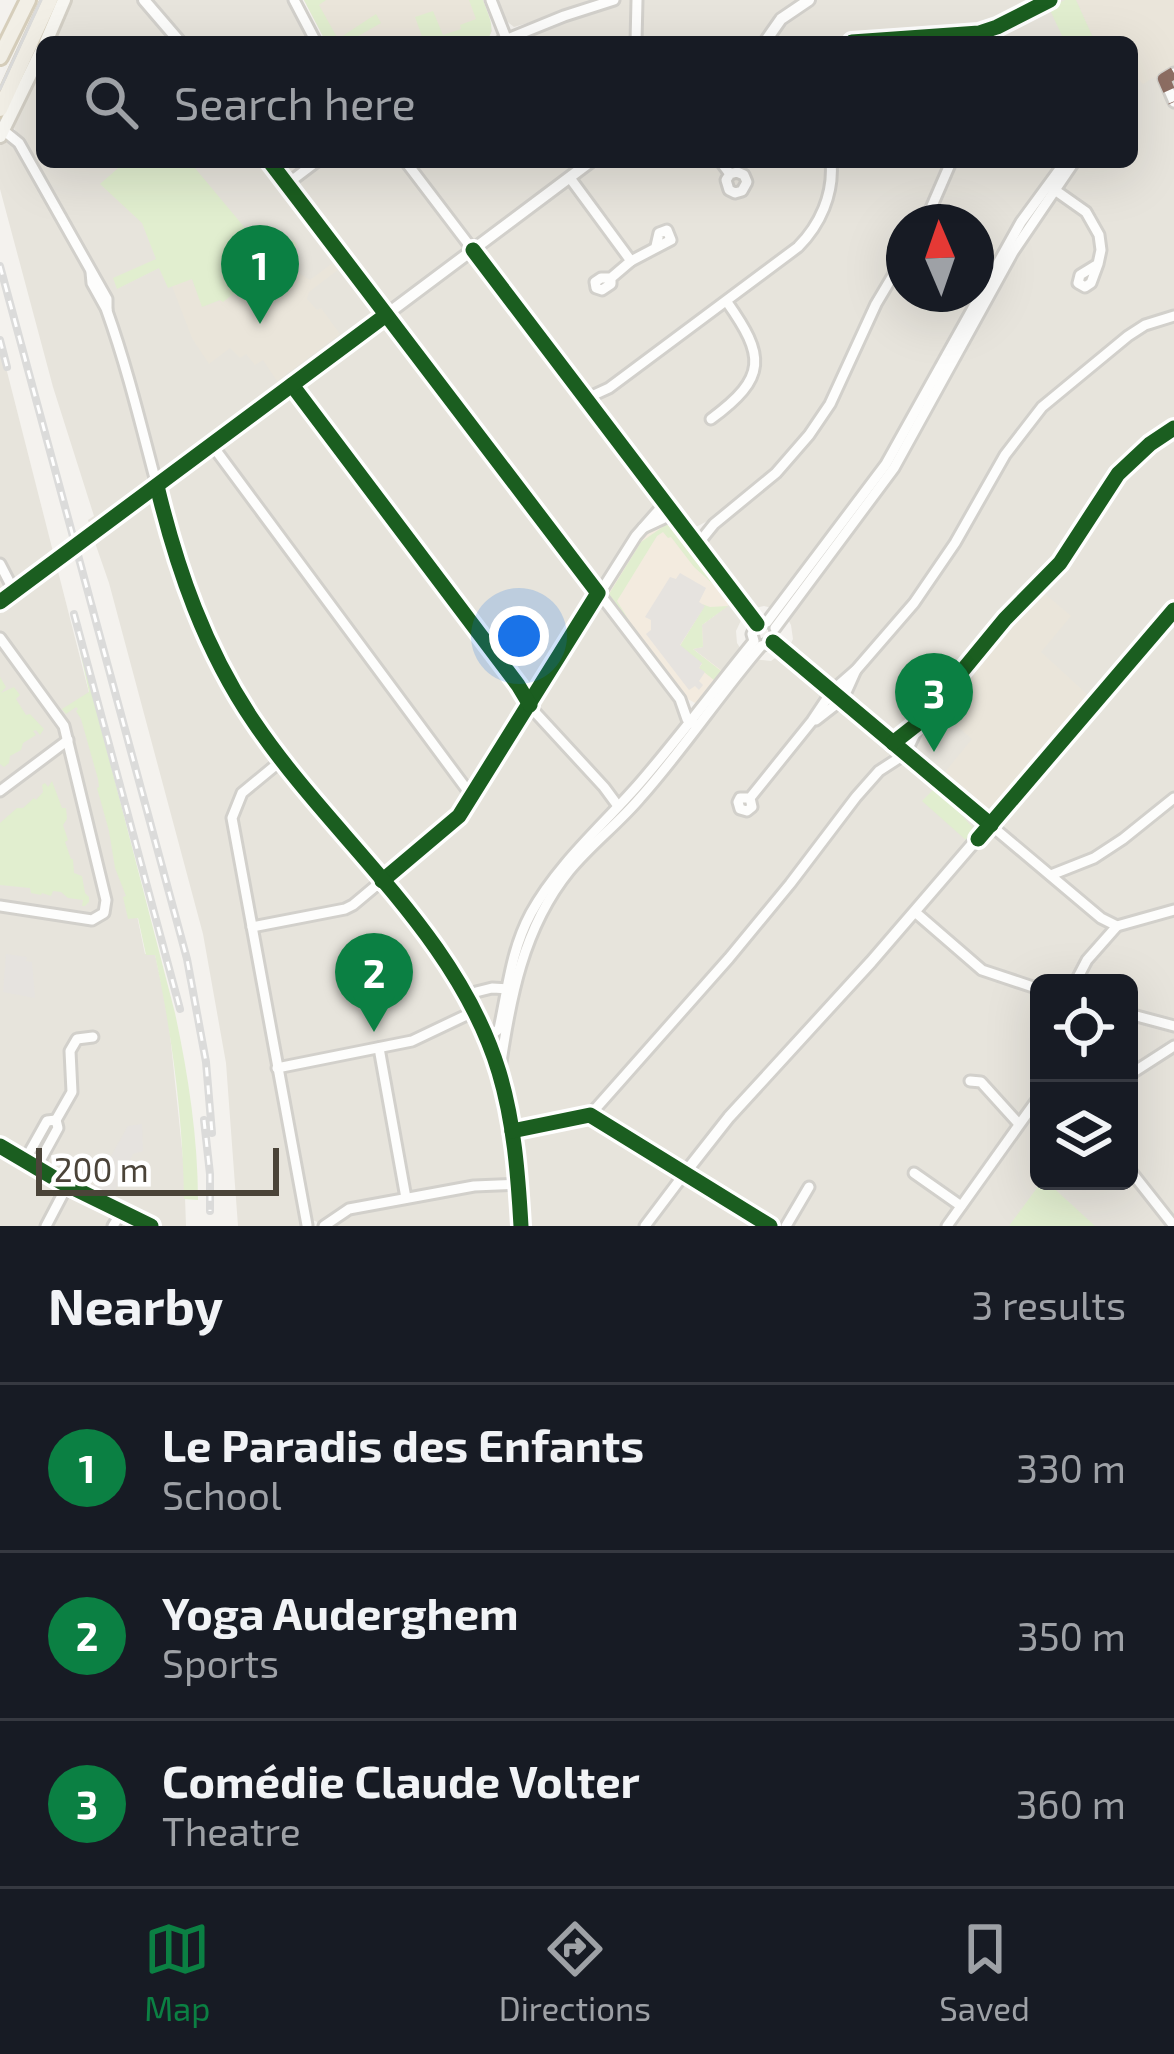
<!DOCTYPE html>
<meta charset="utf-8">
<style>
:root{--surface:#171b24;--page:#242831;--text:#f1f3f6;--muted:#9ea1a6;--line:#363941;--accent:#0b8043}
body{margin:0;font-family:"Exo 2",sans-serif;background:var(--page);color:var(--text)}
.controls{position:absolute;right:36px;bottom:36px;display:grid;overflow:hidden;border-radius:18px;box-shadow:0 12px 48px #0002}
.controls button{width:108px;height:108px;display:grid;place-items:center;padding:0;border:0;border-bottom:3px solid var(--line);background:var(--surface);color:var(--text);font:60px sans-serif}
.compass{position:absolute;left:886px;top:204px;width:108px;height:108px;border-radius:50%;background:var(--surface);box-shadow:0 12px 48px #0002;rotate:358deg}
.scale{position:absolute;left:36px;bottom:30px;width:243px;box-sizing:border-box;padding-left:12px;border:6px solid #4b4439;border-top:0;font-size:33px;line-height:42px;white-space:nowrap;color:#4b4439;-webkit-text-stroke:9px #fff;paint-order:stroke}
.you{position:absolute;left:519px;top:636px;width:42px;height:42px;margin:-30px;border:9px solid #fff;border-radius:50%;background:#1a73e8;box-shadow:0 0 0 18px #1a73e833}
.badge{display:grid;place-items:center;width:78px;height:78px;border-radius:50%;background:var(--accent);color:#fff;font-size:39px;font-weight:700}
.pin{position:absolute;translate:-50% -99px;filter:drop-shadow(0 3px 6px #0008)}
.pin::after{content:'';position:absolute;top:63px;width:42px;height:36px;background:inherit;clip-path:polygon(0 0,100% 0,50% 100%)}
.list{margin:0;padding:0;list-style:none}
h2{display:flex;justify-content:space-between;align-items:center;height:156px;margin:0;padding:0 48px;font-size:51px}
h2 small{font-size:39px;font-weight:400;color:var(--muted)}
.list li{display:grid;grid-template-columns:78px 1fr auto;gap:36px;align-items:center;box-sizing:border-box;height:168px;padding:0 48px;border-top:3px solid var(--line)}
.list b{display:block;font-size:45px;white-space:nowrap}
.list p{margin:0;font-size:39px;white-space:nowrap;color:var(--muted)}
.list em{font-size:39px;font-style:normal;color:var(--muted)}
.icon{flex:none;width:66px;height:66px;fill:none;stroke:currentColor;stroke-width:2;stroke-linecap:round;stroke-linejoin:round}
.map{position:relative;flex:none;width:1174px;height:1226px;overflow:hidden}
.search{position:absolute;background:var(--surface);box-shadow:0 12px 48px #0002;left:36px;right:36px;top:36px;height:132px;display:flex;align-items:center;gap:30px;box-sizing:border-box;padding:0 42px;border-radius:18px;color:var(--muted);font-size:45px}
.sheet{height:660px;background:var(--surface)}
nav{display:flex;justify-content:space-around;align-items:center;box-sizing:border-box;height:168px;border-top:3px solid var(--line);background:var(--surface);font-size:33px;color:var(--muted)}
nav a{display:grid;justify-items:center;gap:6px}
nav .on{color:var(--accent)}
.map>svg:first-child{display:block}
.residential{fill:#e7e4dc;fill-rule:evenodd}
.commercial{fill:#f3ebdf}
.education{fill:#eae5da}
.green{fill:#e1eecf}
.parking{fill:#e6e3df}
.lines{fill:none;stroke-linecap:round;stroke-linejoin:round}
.minor-casing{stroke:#d2d0cb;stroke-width:15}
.tertiary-casing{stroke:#d2d0cb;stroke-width:16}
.secondary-casing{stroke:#d3cfc5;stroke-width:18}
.primary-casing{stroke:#d6cebb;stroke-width:20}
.minor{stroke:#fdfdfc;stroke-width:9}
.tertiary{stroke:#fdfdfc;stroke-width:10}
.secondary{stroke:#f7f6f1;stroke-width:12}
.primary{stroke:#f2efe6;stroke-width:14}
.tram{stroke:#dbdbda;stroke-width:3}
.rail-casing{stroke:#dbdbda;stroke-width:8}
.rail{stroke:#fff;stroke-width:3;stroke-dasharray:9;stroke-linecap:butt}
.tertiary-bridge-casing{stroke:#d2d0cb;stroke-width:16;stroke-linecap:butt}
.tertiary-bridge{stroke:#fdfdfc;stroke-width:10}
.quiet{stroke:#8d6e63;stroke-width:12;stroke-dasharray:24 12;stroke-linecap:butt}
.cycleway-casing{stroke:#fff;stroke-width:22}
.cycleway{stroke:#1b5e20;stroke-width:15}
</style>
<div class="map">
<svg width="1174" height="1226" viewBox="0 0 1174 1226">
<rect width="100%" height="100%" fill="#f4f2ee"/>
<g class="residential">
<polygon points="69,0 290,0 295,10 293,12 309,42 51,42"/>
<path d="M494,0H1174V1226H326L304,1216L300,1226H238L226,1063L203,934L109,583L93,537L110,528L112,523L113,527L134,512L144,500L155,501L160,514L168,472L157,469L153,454L147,487L90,526L88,520L94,516L53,387L0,189V141L6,139L23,141L11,124L42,61V162H399L460,243L463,242L487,276L486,278L654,499L656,498V507L603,580L597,583L591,579L593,597L596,606L602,605L609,613L608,615L698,735L753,659L771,661L788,649L793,639L791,625L786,616L776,609L764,606L750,609L727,577L728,575L704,547L724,519L717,516L696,527L687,525L688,522L604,412L602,413L496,270L494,271L468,239L469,237L412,162H1132V42H514L551,27L548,17L514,27L504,19ZM904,222H976V294H904ZM1039,983H1129V1181H1039Z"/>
<polygon points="0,344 99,732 145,954 155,954 168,1015 184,1168 186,1226 0,1226"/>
<polygon points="734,601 735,606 744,614 736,631 737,643 742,651 723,672 692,648 702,625"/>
</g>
<polygon class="commercial" points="671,521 734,601 702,625 703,647 693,649 725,673 703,701 697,704 684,697 642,645 643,639 634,628 630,628 614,605 611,606 604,592 642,536 651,529"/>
<g class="education">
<polygon points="304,0 483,0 492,31 485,42 326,42"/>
<polygon points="1076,0 1174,0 1174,66 1143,84 1132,74 1132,42 1095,42"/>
<polygon points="273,262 284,275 289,271 296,271 310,280 334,262 339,269 309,292 307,299 317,310 321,308 340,334 277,381 263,360 255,365 246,354 240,358 230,348 209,364 192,338 172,286 191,278 203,307 221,300 223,301"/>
<polygon points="1044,593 1071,616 1041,652 1089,696 996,806 986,807 945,772 972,739 939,711 1005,632"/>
</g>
<g class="green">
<polygon points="304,0 326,0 319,5 338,39 376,14 381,23 348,42 326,42"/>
<path d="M469,0H483C488,15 498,30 485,42H424L415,17L433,11L443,35L461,29L460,25L476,19Z"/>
<polygon points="1065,0 1076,0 1095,42 1065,42 1049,8"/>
<polygon points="125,162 190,162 269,257 293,240 297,245 223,302 220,300 202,307 192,279 168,288 159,268 117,289 113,278 156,259 142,223 100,184"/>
<polygon points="667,524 714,585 694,567 671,537 668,538 663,532 657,536 617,601 633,627 609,594 641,542"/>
<polygon points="702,604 710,607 728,606 702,625 703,647 693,649 721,671 714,680 699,668 702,664 680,646 704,607"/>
<path d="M72,615L175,1013C188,1074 198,1137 198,1200L184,1199C183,1118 172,1034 155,955H146L138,918L128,919L123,897L126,896L115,868L109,831L97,788L99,787L98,779L81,719L76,711L78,709L76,707L66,714L62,709L89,692Z"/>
<polygon points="0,677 6,687 1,693 14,687 20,695 16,699 26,715 30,714 44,729 40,735 36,730 33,731 36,735 23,743 21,750 10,756 9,763 4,767 0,764"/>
<polygon points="52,781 62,808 66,808 67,819 63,825 68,840 65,842 71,859 73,859 74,873 82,876 85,893 89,897 89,902 85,906 82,906 83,900 68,898 61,892 53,891 51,896 42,893 41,895 31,893 30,888 0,885 0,823 17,808 23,808 34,798 36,800 43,792 42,785 45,783 48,787"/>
<polygon points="933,790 956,809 973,828 967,841 922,801"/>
<polygon points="1042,1181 1046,1181 1095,1226 1009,1226"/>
</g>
<g class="parking">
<polygon points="680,573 706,588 699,602 705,606 680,645 702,663 699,668 705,672 699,681 703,685 699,690 695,686 689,690 646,634 651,630 651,620 645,617 670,577 676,579"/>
<polygon points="6,954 27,957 26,961 32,962 35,998 3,992"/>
<polygon points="142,1124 143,1151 133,1154 112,1197 93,1188 128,1126"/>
</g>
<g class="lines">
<defs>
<g id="minor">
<polyline points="294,0 316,42"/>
<polyline points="491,0 506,38"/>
<polyline points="500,42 564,16 614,0"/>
<polyline points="636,42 637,0"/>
<polyline points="852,42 979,33 997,27 1050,0"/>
<polyline points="1174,73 1164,79 1174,102"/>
<path d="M3,130L19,143L107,299V311C151,434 165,566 229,682C317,840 481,941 512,1131"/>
<polyline points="406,162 757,624"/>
<polyline points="721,162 730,174 726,180 729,190 735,193 742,191 747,182 744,175 737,172 730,174"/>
<polyline points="570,178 631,261"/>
<polyline points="287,184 316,162"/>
<polyline points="1052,188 1086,212 1099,235 1101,250 1098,264 1080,275 1078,283 1085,287 1091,283 1098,264"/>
<polyline points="925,222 951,162"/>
<polyline points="91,272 92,283 107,310"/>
<polyline points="611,278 601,278 595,282 596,288 602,290 611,284 611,278 631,261 671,240 667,230 659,233 656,246"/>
<polyline points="386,315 680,699 687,719 697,726"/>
<polyline points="292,385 518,685 534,711 604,787 618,806"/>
<path d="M585,399L609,388L798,247C820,225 834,194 831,162"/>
<path d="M711,419C768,377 765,356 727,302"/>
<polyline points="212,445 468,791 474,796"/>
<polyline points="643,528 673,514"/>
<polyline points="697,545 714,524 776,473 809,435 830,404 876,304 904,257"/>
<polyline points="0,564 14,591"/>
<polyline points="767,622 886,464 1021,222 1065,162"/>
<polyline points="775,628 894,468 1013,252 1074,162"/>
<polyline points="0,638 64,726 106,900 104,913 92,920 0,906"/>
<polyline points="773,642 1101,918 1117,926"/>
<polyline points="816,720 843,699 856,670"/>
<polyline points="282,760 242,793 232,818 307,1225"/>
<polyline points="0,791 68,740"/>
<polyline points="750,798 740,798 738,802 740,809 747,811 752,807 750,798 812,721 832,691 856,670 914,603 955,543 1005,455 1042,407 1128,336 1145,325 1174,316"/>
<polyline points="1051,875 1094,858 1123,839 1174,798"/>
<polyline points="915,912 982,970 1039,989"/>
<polyline points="252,927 345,909 353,905 459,816 636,536 665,503"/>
<polyline points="1075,983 1087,960 1117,926 1174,910"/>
<polyline points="464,995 492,988 511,989"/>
<polyline points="1129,1014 1174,1026"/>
<path d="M486,1039L499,1029C508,988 511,950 531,913C558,864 601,827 638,785C678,739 715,689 754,641L752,634L757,624"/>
<polyline points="379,1048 406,1198"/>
<polyline points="277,1068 412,1041 473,1012"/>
<path d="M500,1069C510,999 523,928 569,871C590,845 618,824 640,798C683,750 719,695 761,646L773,642"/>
<polyline points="1129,1075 1174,1046"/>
<polyline points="970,1081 981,1082 1019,1124"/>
<polyline points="590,1115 729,958 790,884 856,797 879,771 899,758 910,744 921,721 1005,619 1060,563 1118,474 1150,444 1174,428"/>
<polyline points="56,1120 72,1092 70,1051 77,1039 93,1037"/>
<polyline points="24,1162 47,1121 56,1120 58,1128 36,1168"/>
<polyline points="1129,1169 1174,1226"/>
<polyline points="914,1173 961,1206"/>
<polyline points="46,1226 67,1186"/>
<polyline points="113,1226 121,1213"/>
<polyline points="324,1226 349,1209 474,1186 519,1184"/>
<polyline points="645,1226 685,1173 770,1226"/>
<polyline points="786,1226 809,1187"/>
<polyline points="947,1226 1039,1097"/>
</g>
<g id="tertiary">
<polyline points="144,0 180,42"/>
<polyline points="765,42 781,19 809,0"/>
<polyline points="270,162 386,315"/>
<polyline points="90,533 171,476 590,162"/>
<polyline points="0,602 48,565"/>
<polyline points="521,1226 512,1131 590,1115 685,1173 729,1117 871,962 1174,610"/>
</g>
<g id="secondary">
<polyline points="46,42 64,0"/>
<polyline points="0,136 42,50"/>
<polyline points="0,1146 61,1182 151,1226"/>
</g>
<g id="primary">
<polyline points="0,57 28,0"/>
<polyline points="0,109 50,0"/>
</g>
</defs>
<use href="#minor" class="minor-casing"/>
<use href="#tertiary" class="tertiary-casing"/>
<use href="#secondary" class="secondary-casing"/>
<use href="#primary" class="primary-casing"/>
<use href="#minor" class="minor"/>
<use href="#tertiary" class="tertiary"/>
<use href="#secondary" class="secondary"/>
<use href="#primary" class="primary"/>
<polyline class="tram" points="0,89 41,0"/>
<defs>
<g id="rail">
<polyline points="0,266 187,959 206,1062 212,1133"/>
<polyline points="0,340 7,367"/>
<polyline points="74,614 180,1009"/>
<polyline points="204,1120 210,1174 210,1211"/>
</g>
</defs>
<use href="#rail" class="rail-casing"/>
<use href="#rail" class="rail"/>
<defs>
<polyline id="tertiary-bridge" points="48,565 90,533"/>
</defs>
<use href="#tertiary-bridge" class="tertiary-bridge-casing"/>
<use href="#tertiary-bridge" class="tertiary-bridge"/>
<polyline class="quiet" points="1174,73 1164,79 1174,102"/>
<defs>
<g id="cycleway">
<polyline points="852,42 979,33 997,27 1050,0"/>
<polyline points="270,162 598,593 459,816 382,881"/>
<polyline points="473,250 757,624"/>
<polyline points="292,385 518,685 530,705"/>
<path d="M157,486C177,569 205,650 254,722C332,838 457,933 499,1072C514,1122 518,1174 521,1226"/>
<polyline points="0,602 386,315"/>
<polyline points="773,642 991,825"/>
<polyline points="893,743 921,721 1005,619 1060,563 1118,474 1150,444 1174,428"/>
<polyline points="978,839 1174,610"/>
<polyline points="512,1131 590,1115 770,1226"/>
<polyline points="0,1146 61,1182 151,1226"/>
</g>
</defs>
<use href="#cycleway" class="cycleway-casing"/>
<use href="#cycleway" class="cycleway"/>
</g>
</svg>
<div class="controls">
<button><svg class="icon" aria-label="locate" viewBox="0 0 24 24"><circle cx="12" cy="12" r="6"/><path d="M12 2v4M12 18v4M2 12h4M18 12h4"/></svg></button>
<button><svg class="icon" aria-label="layers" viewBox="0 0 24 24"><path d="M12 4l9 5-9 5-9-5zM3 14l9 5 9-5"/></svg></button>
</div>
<svg class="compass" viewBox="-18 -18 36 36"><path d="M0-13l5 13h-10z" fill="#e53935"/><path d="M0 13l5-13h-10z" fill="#9ea1a6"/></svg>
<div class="scale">200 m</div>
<div class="you"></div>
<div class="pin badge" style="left:260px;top:324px">1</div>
<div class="pin badge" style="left:374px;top:1032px">2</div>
<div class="pin badge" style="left:934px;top:752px">3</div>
<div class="search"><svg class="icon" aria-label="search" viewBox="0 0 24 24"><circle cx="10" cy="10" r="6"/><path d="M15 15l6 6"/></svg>Search here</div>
</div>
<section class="sheet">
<h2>Nearby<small>3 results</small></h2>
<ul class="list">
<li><span class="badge">1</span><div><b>Le Paradis des Enfants</b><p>School</p></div><em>330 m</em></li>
<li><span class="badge">2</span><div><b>Yoga Auderghem</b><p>Sports</p></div><em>350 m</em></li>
<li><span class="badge">3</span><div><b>Comédie Claude Volter</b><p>Theatre</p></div><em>360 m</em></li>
</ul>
</section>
<nav>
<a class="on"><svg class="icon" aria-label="map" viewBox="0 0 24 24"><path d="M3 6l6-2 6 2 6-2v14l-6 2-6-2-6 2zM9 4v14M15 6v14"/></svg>Map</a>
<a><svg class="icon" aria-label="directions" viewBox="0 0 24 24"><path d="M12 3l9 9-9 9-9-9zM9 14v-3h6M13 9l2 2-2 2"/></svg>Directions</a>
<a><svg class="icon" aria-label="saved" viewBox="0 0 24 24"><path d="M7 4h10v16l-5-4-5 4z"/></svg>Saved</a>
</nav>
